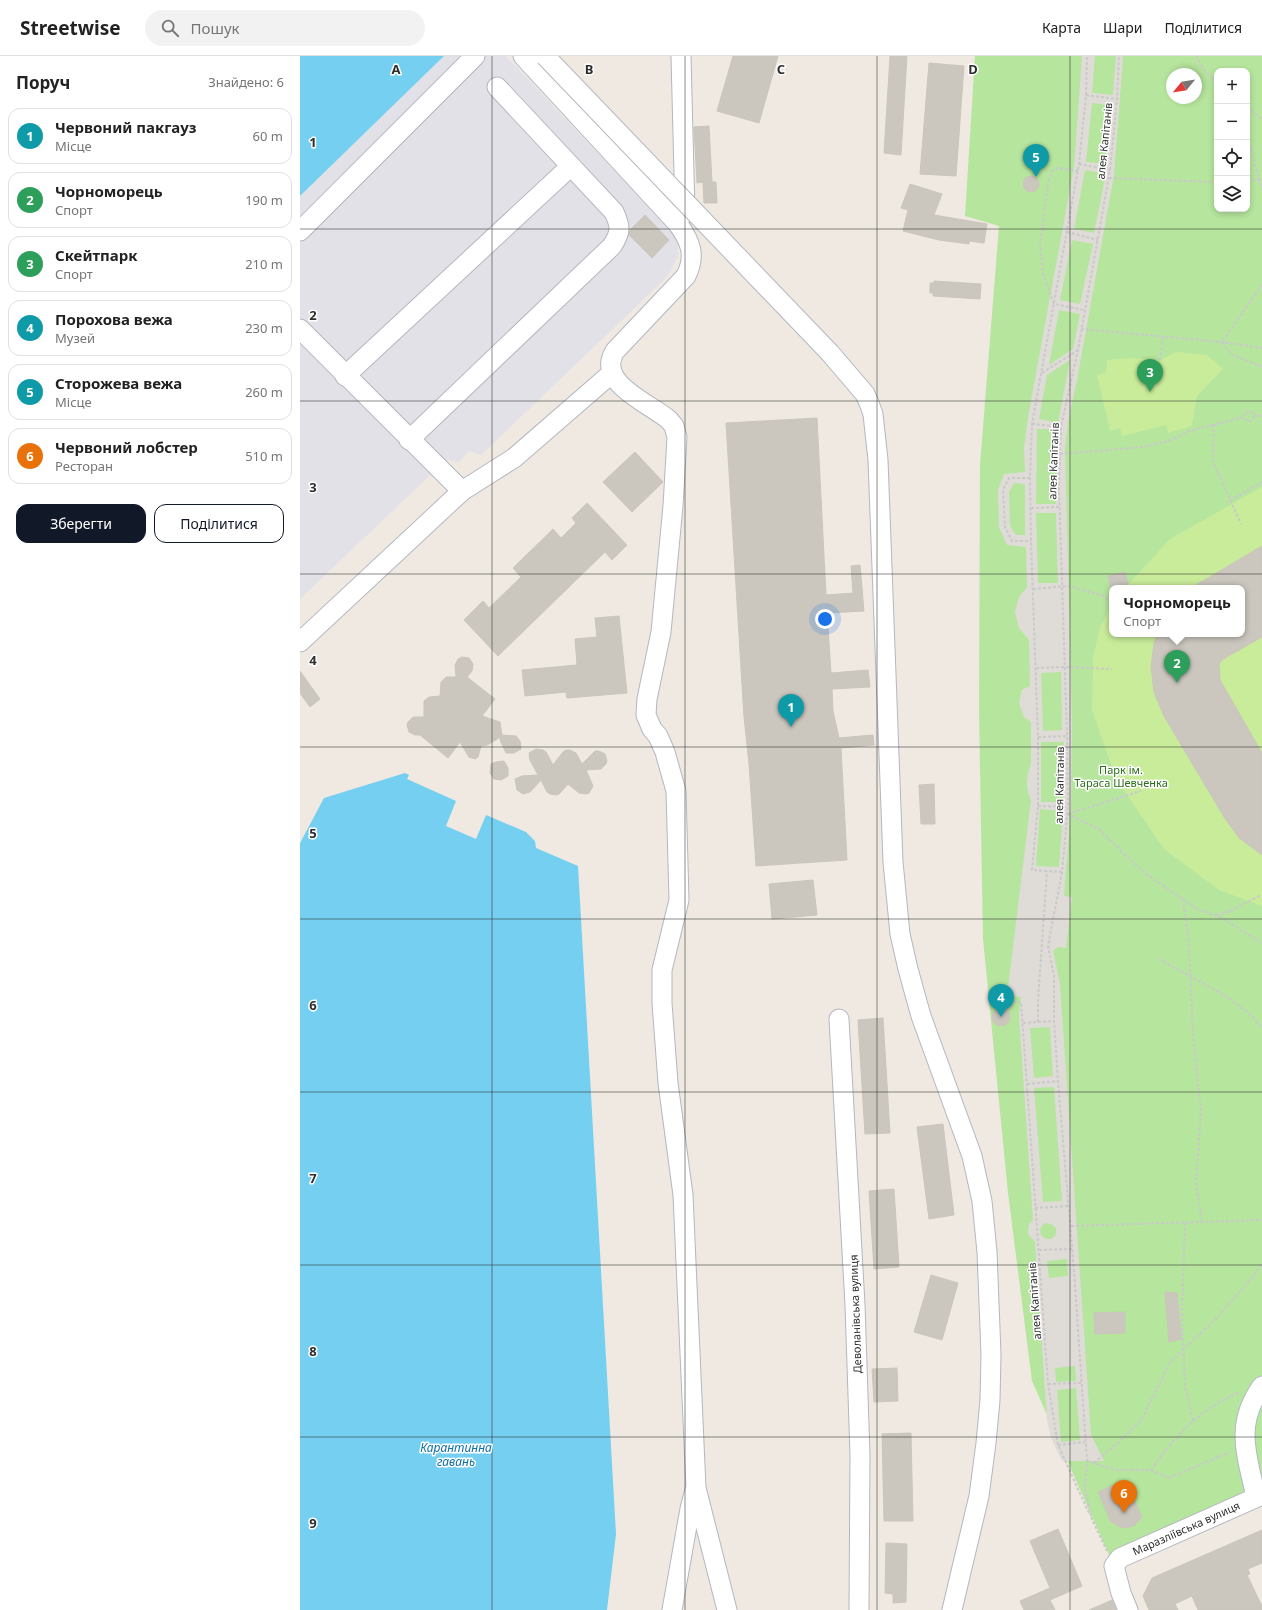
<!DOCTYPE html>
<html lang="uk">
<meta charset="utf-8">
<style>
:root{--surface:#fff;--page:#f2f2f2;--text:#222;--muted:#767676;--line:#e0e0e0;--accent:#111827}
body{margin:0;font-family:"Noto Sans",sans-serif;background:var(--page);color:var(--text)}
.controls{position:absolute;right:12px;top:12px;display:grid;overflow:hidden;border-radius:8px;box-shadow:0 2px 6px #0003}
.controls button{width:36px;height:36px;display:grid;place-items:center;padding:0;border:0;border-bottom:1px solid var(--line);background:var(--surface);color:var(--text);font:20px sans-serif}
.compass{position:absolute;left:866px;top:12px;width:36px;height:36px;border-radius:50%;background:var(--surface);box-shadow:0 2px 6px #0003;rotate:240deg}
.you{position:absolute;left:525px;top:563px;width:14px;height:14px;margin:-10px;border:3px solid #fff;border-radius:50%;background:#1a73e8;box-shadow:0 0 0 6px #1a73e833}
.badge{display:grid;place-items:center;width:26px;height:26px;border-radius:50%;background:var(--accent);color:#fff;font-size:13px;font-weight:700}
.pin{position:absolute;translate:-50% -33px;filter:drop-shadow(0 1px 2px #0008)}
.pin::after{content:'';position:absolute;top:21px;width:14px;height:12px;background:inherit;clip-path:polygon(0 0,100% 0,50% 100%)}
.popup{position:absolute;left:809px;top:529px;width:136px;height:52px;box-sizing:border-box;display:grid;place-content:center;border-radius:8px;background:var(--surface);filter:drop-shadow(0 1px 3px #0005);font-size:13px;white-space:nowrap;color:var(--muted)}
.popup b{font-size:15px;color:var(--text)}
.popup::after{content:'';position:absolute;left:50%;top:100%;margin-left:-8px;border:8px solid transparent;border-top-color:var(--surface)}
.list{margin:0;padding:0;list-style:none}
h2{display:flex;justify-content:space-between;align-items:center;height:52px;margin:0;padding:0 16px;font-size:17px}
h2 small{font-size:13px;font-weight:400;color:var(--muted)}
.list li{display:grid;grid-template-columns:26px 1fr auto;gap:12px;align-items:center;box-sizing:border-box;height:56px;margin:0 8px 8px;padding:0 8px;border:1px solid var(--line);border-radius:12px}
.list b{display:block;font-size:15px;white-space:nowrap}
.list p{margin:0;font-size:13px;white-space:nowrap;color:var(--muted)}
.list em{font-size:13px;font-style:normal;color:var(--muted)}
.actions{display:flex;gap:8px;padding:12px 16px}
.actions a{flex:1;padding:9px 0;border:1px solid var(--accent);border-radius:12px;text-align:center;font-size:14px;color:var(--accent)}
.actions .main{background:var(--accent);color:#fff}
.icon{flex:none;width:22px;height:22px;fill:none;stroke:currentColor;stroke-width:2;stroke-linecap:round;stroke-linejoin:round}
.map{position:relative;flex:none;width:962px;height:1554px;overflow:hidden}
header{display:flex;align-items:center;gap:24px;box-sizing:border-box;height:56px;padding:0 20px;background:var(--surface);border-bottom:1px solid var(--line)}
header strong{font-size:19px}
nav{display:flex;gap:22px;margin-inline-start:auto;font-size:14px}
.search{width:280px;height:36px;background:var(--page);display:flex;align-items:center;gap:10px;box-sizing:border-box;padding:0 14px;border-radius:22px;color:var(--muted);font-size:15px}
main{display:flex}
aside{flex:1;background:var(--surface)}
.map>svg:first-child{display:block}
.industrial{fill:#e3e1e8}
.green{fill:#b6e59e;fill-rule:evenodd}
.pitch{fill:#c9ec9a}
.plaza{fill:#dfdcd8;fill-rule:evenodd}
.water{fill:#75cff0}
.building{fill:#cbc7bf;stroke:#cbc5ba}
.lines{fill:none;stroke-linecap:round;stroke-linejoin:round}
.minor-casing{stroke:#b4b7c1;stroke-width:21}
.path{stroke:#c9c9c9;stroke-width:2;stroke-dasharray:3 2;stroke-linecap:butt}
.minor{stroke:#fff;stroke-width:19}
.minor-bridge-casing{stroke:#b4b7c1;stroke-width:21;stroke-linecap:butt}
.minor-bridge{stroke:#fff;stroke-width:19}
.grid{fill:none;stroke:#2e2e2e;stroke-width:1;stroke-opacity:0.55}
.labels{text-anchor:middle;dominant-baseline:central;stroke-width:3;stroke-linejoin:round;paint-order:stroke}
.street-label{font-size:11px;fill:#2e2e2e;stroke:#fff}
.park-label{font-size:11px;fill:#2c6e1b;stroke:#fff}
.water-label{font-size:12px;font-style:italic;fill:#0d6fa3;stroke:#fff}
.grid-label{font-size:13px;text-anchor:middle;font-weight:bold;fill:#2e2e2e;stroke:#fff;stroke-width:3;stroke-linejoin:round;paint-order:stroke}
</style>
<header>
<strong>Streetwise</strong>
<div class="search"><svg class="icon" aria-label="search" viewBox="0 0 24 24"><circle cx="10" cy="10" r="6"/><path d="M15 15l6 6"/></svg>Пошук</div>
<nav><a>Карта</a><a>Шари</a><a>Поділитися</a></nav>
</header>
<main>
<aside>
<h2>Поруч<small>Знайдено: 6</small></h2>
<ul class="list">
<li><span class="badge" style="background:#0f9aa8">1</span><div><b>Червоний пакгауз</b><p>Місце</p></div><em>60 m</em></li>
<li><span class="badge" style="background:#2e9e5b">2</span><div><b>Чорноморець</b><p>Спорт</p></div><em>190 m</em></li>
<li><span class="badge" style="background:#2e9e5b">3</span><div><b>Скейтпарк</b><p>Спорт</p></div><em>210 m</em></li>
<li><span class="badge" style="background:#0f9aa8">4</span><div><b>Порохова вежа</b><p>Музей</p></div><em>230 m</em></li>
<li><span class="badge" style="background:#0f9aa8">5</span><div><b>Сторожева вежа</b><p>Місце</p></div><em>260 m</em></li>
<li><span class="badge" style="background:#e8710a">6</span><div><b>Червоний лобстер</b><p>Ресторан</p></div><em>510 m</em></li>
</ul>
<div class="actions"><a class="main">Зберегти</a><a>Поділитися</a></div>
</aside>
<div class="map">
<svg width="962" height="1554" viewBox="0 0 962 1554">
<rect width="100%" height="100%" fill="#efe9e1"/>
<polygon class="industrial" points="144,0 206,0 372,176 378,188 378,200 368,220 181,399 169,395 159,406 146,404 0,543 0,140"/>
<path class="green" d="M675,0H962V1439L814,1510L732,1325L708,1137L683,883L679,654L680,409L699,170L665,160ZM917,15H947V153H917ZM872,18H896V42H872ZM812,532H942V578H812Z"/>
<g class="pitch">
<polygon points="876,296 907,299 923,313 897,340 892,370 868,377 866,369 822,380 820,372 810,375 797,319 806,316 807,304 829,302 860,304"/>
<polygon points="962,431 962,850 919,834 864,793 816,723 792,654 793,601 800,572 812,547 812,578 942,578 942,532 825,532 870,483"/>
</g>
<path class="plaza" d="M782,0H795L792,37L813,39L816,0H823L814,119L777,324L768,366L765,392L772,666L771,751L764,840L772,841L766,892L758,891L753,895L760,927L762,957L791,1379L804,1405H762L751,1382L747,1364L735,1185L730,1181L728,1176L729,1168L733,1164L719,959L721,941L707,940L731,744L728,736L727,727L728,717L731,708V666L724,661L719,647L722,634L730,630L729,584L719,572L715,556L719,541L727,531L726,491L707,489L699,471L698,434L704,418L725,416L724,393L728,361L774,111ZM792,47L811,49L805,108L786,106ZM785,114L806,118L794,177L774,173ZM772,184L793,188L780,248L760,244ZM759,254L780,258L773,293L749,309ZM770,304L758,367L739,363L747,319ZM737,373H757L756,448H736ZM714,427L725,428V479H716L710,470L709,436ZM736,457H756L758,527H738ZM761,616L762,674L743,675L741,617ZM741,686H764V746H741ZM740,753L763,755L759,811L736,810ZM750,971L753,1020L734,1022L730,972ZM754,1031L762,1145L743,1146L734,1032ZM745,1167L751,1168L756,1172V1178L752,1183H746L741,1179L740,1172ZM767,1203L768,1220L749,1222L747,1205ZM775,1310L776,1325L756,1326L755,1312ZM776,1332L780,1384L761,1386L757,1334Z"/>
<g class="water">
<polygon points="0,0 144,0 0,140"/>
<polygon points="105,717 109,719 107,723 156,745 146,770 176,783 186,759 226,776 235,785 236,792 278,810 316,1478 307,1554 0,1554 0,787 24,742"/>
</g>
<g class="building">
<polygon points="433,0 478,0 459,67 417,55"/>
<polygon points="590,0 607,0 601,99 584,97"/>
<polygon points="629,7 664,10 656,120 620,118"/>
<polygon points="409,70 412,126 416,126 417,147 404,147 403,126 397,127 394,71"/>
<circle cx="731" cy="128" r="8"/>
<polygon points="610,128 642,138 634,159 687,168 684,187 669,185 669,188 639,184 603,175 608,154 601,152"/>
<polygon points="345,159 369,184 352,202 329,179 330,174"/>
<polygon points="634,225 681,228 680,243 633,240 633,237 630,237 630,227 634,227"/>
<polygon points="517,362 526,539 553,537 551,510 560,509 564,555 527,557 531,617 568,614 570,631 532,633 533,655 539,682 573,679 574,689 541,692 547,804 456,810 449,708 444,661 426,367"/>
<polygon points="335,396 363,426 332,456 303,426"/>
<polygon points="287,447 327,489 312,504 305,496 198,600 164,564 183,545 189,552 221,521 213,512 253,473 261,482 276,467 272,462"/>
<polygon points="962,490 962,581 923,603 919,608 920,624 962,697 962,799 939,782 924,761 864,660 854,636 851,611 854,587 858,578 942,578 942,532 891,532"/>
<polygon points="825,516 828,528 811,532 808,520"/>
<polygon points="319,560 327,637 267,642 266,636 225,640 222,614 277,609 275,583 297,581 295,562"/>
<polygon points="162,601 169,602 173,608 172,615 167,621 195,643 182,660 200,666 202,679 216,680 220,685 221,693 214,697 206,697 200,684 201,681 187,689 181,690 178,701 175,703 169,701 160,686 148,702 120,679 115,679 109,676 107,669 108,666 113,661 124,661 124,645 129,641 140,640 141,626 146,621 156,621 155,609 158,603"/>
<polygon points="0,615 20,643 10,651 0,637"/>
<polygon points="236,693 243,694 246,696 253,709 263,696 266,694 270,694 276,697 282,708 295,695 299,695 305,698 307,705 306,708 301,713 286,714 293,730 289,737 286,738 279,737 268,728 260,737 257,739 250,738 247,736 241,724 230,736 223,738 217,734 215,723 222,720 238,719 230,704 229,697"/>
<polygon points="204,705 208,712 208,720 201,724 194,723 190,717 191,708 196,706"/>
<polygon points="634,728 635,768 621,768 619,729"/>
<polygon points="513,824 517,859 472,863 469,828"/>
<circle cx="701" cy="961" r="9"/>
<polygon points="583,962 590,1077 565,1078 558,964"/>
<polygon points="643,1068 654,1159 629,1163 617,1071"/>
<polygon points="594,1133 599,1211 574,1213 569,1135"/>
<polygon points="631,1219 658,1227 642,1284 614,1276"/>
<polygon points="865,1236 877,1237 881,1283 869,1286"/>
<polygon points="825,1256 825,1277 795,1278 794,1257"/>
<polygon points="597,1312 598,1345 574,1346 572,1313"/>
<polygon points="611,1377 613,1465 584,1465 582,1378"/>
<polygon points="825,1424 842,1461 834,1470 822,1472 811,1466 798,1436"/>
<polygon points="758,1473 782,1530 750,1544 755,1554 724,1554 720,1545 750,1532 730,1485"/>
<polygon points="962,1474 962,1507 948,1513 950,1518 947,1519 962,1550 962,1554 898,1554 892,1540 875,1548 878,1554 849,1554 843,1540 852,1522"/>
<polygon points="586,1487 607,1488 606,1546 593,1547 593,1538 585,1537"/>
<polygon points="812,1544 816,1554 789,1554"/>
</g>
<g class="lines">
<defs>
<g id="minor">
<path d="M223,0L378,168C391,186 396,200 386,220L315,295C295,327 351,348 369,364L374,370L377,381L373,450L361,576L347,643L346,659L352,673L358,680L365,696L376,735L379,844L362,914V947L368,1027L383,1139L396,1432L427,1554"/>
<polyline points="381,0 385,157"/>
<polyline points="0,175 175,0"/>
<polyline points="0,273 162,435"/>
<polyline points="530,297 565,338 569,347 573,358 578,404 593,806 600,878 608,913 621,960 672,1100 682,1145 687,1196 691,1298 690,1344 686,1387 679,1440 652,1554"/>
<polyline points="45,320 271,110"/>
<path d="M109,384L312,190C321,176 321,171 314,156L197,31"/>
<polyline points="0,586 162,435 214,402 312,317"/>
<polyline points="539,963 555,1249 560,1399 559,1554"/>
<path d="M956,1441C947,1399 934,1369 962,1330"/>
<polyline points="372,1554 390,1453 395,1434"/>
<polyline points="828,1554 821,1537 814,1510 820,1502 962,1439"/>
</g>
</defs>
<use href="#minor" class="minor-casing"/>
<g class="path">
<polyline points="896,0 903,12 917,28"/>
<polyline points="786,39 817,43"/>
<polyline points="947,52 962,63"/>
<polyline points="947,79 962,133"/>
<polyline points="779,108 810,114"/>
<polyline points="778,115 758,112 752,115 748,128 740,189 743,217 754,248 784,254"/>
<polyline points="809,122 917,126"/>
<polyline points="947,125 960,123"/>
<polyline points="767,176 798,184"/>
<polyline points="962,229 922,286 931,298 962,311"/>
<polyline points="781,273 922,286 962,292"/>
<polyline points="860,304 863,281"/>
<polyline points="742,317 778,294"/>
<circle cx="949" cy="360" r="5"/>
<polyline points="954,359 962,360"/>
<polyline points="732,368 761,371"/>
<polyline points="914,368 913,406 941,468"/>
<polyline points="760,398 843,391 872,384 889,375 944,361"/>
<polyline points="730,422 709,422 703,434 705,471 712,485 731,485"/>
<polyline points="930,445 962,426"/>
<polyline points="731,452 759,451"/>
<polyline points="733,533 768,530 801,539 812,546"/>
<polyline points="736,612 765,611 812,613"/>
<polyline points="738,681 767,680"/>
<polyline points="738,750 768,751"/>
<polyline points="767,758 799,773 821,795 845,817 897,853 920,861 962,887"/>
<polyline points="768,758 841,735"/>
<polyline points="762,816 732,814 738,750 738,681 731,485 730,422 732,368 779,108 786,39 787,0"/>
<polyline points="883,843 889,887 893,980 901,1055 896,1127 902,1166"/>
<polyline points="916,859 930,855 961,839"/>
<path d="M859,903C893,923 938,941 962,972"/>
<polyline points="707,955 714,946 721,946 748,1328 758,1389 789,1457"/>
<polyline points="738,966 738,945 747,815"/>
<polyline points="723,967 754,965"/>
<polyline points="727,1028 758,1025"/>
<polyline points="735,1152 769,1150"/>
<polyline points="885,1167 882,1260 885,1329 893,1365"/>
<polyline points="771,1170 962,1164"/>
<polyline points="739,1194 773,1193"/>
<polyline points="748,1328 782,1327"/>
<polyline points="758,1389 785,1386"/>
<polyline points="787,1405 816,1414 851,1414 869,1422 930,1396"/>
<polyline points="794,1407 817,1388 842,1363 870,1306 918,1261 962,1209"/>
<path d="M851,1414C875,1379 901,1353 940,1336"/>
<polyline points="791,1460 785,1432 787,1405 774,1215 758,1025 754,965 754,920 748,890 762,816 768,751 767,680 759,433 761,371 778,294 810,114 817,43 819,0"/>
<polyline points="791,1461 807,1495"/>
</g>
<use href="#minor" class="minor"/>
<defs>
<polyline id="minor-bridge" points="245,0 530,297"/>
</defs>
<use href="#minor-bridge" class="minor-bridge-casing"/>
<use href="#minor-bridge" class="minor-bridge"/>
</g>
<path class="grid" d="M192,0V1554M385,0V1554M577,0V1554M770,0V1554M0,173H962M0,345H962M0,518H962M0,691H962M0,863H962M0,1036H962M0,1209H962M0,1381H962"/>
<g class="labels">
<g class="street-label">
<text transform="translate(804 85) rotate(-84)">алея Капітанів</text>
<text transform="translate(753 405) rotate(-88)">алея Капітанів</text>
<text transform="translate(759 729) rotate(-89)">алея Капітанів</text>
<text transform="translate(734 1245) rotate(-94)">алея Капітанів</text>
<text transform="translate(555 1258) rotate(-92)">Деволанівська вулиця</text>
<text transform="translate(886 1472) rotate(-24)">Маразліївська вулиця</text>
</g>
<g class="park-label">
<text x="821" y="713">Парк ім.<tspan x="821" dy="13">Тараса Шевченка</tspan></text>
</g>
<g class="water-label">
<text x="156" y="1391">Карантинна<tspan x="156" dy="14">гавань</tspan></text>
</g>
</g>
<g class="grid-label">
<text x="96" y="18">A</text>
<text x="289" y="18">B</text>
<text x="481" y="18">C</text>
<text x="673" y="18">D</text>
<text x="13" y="91">1</text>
<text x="13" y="264">2</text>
<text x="13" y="436">3</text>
<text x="13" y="609">4</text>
<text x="13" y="782">5</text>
<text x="13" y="954">6</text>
<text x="13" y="1127">7</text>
<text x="13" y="1300">8</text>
<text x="13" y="1472">9</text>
</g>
</svg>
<div class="controls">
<button>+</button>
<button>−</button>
<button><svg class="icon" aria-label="locate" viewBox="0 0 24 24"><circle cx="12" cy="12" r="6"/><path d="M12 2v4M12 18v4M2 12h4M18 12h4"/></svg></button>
<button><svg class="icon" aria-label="layers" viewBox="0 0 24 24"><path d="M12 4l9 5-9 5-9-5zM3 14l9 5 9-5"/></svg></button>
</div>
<svg class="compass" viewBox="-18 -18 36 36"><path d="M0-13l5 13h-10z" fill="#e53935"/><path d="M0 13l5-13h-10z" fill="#767676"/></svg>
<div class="you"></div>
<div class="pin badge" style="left:491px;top:671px;background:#0f9aa8">1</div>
<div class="pin badge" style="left:877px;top:627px;background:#2e9e5b">2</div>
<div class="popup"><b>Чорноморець</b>Спорт</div>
<div class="pin badge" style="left:850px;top:336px;background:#2e9e5b">3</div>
<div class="pin badge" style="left:701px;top:961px;background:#0f9aa8">4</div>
<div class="pin badge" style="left:736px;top:121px;background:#0f9aa8">5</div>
<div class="pin badge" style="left:824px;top:1457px;background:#e8710a">6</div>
</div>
</main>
